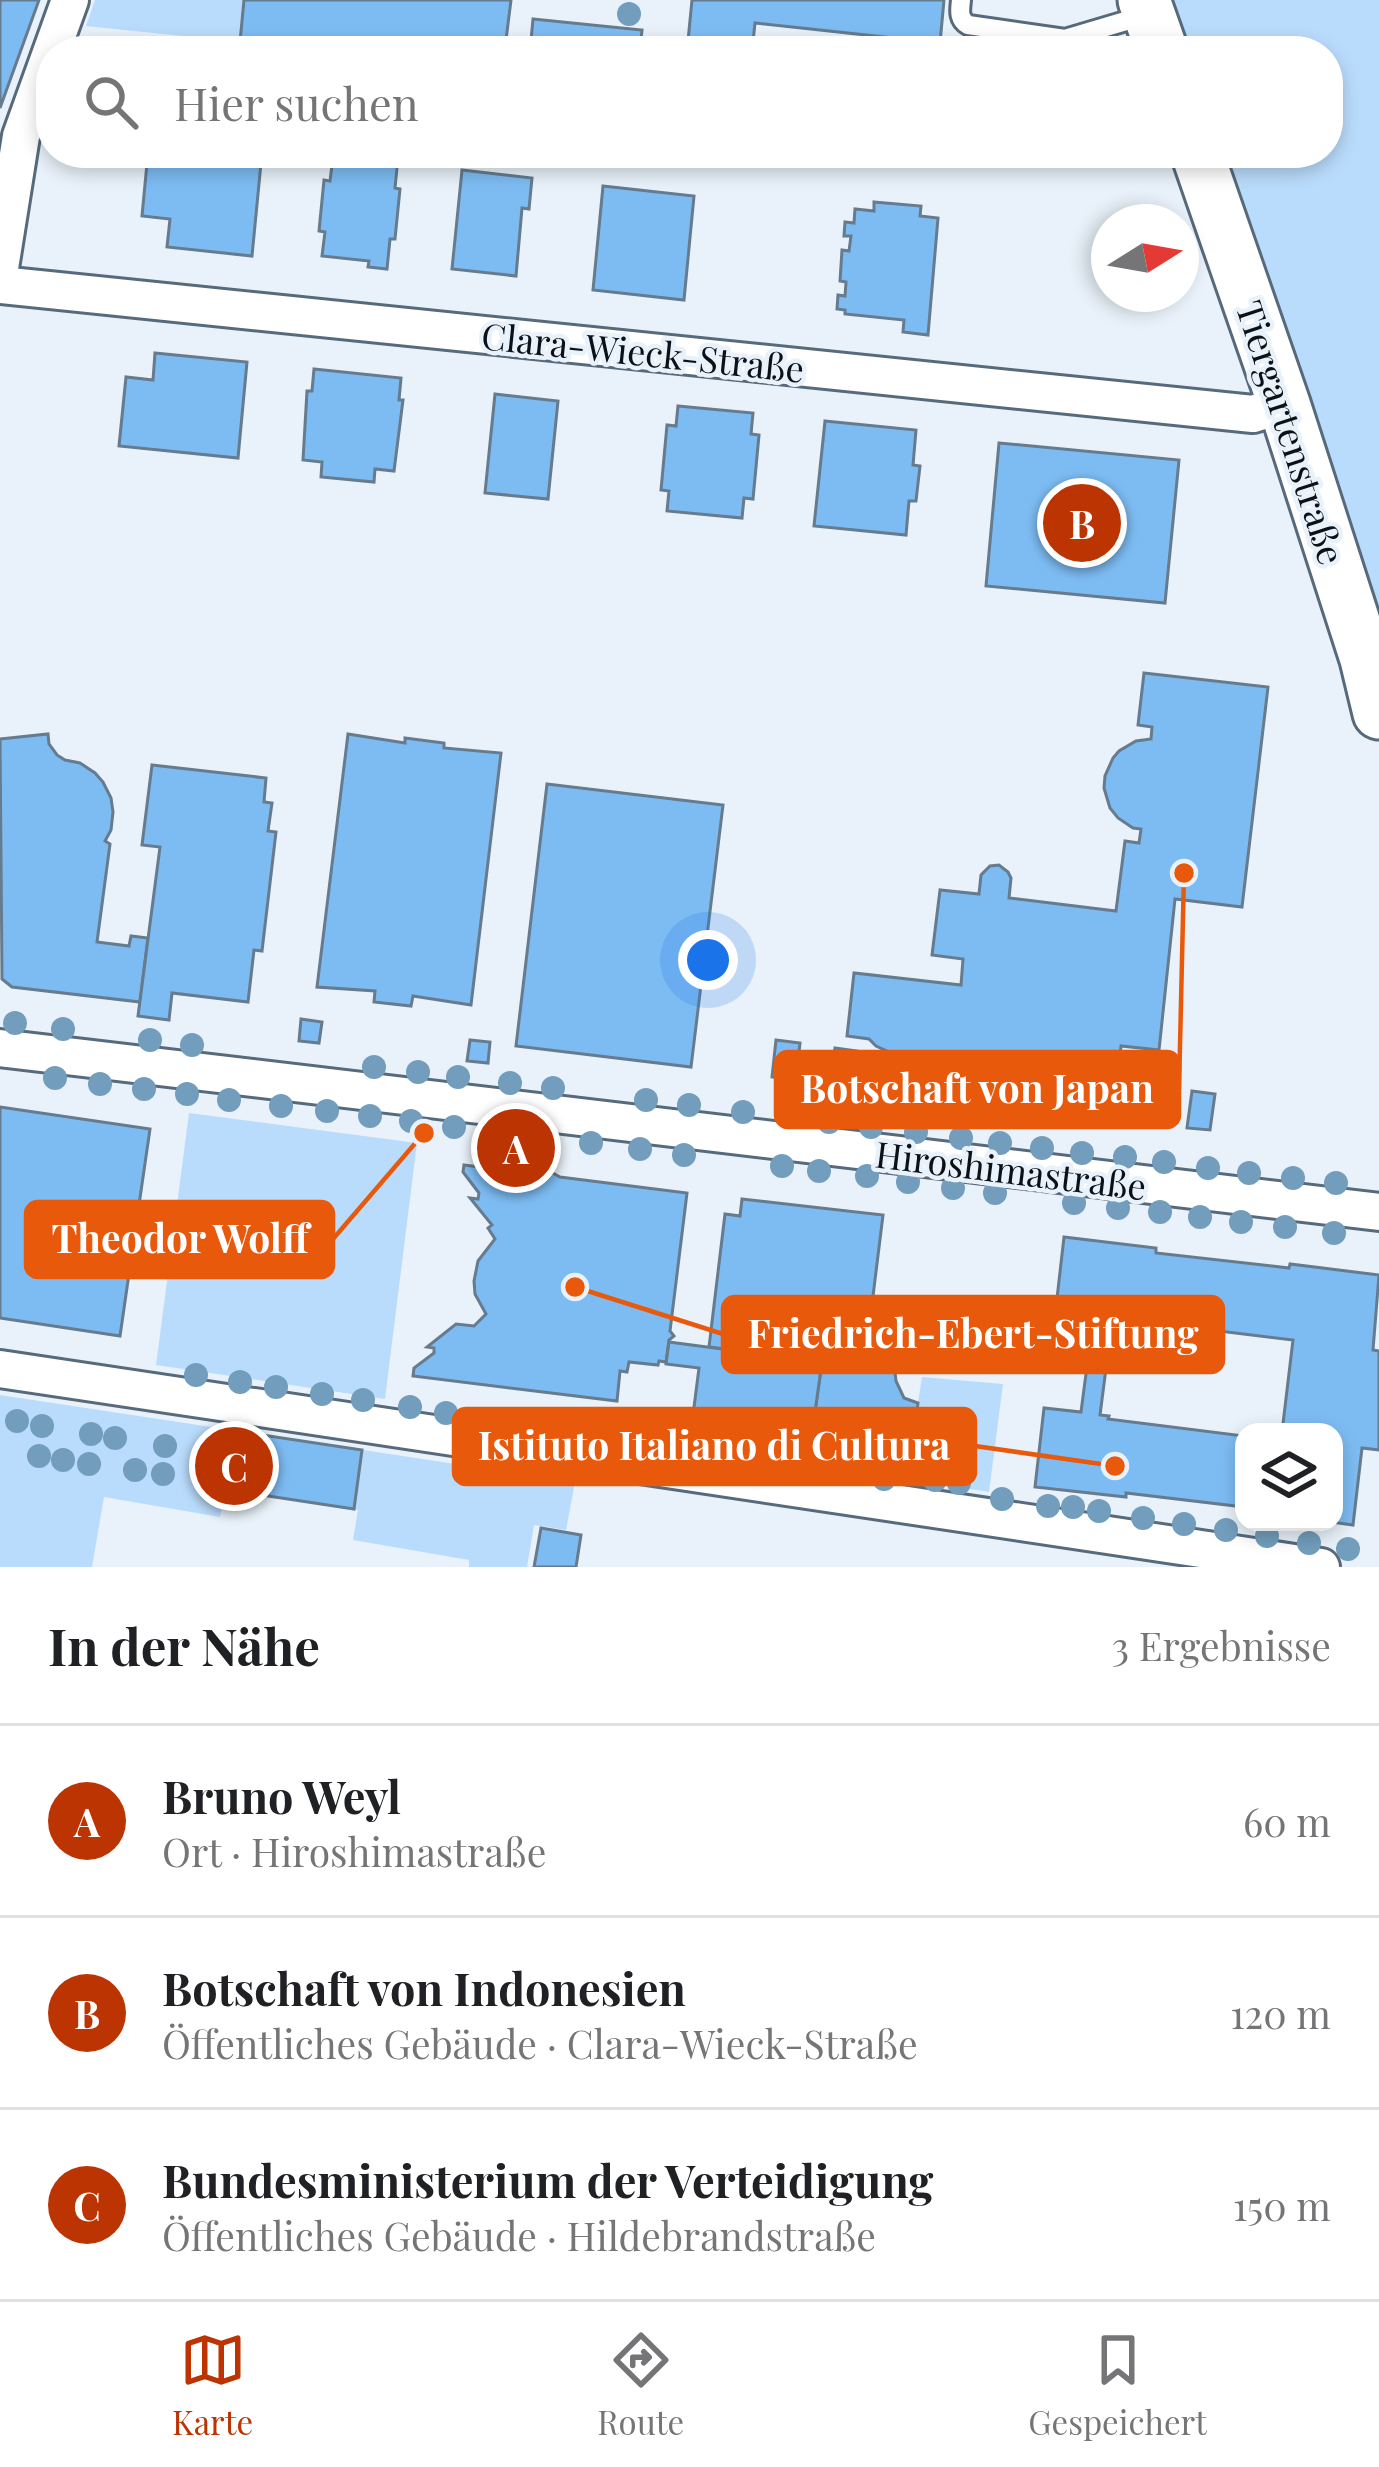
<!DOCTYPE html>
<html lang="de">
<meta charset="utf-8">
<style>
:root{--surface:#fff;--page:#f2f2f2;--text:#202124;--muted:#757577;--line:#e0e0e0;--accent:#bc3401}
body{margin:0;font-family:"Playfair Display",serif;background:var(--page);color:var(--text)}
.controls{position:absolute;right:36px;bottom:36px;display:grid;overflow:hidden;border-radius:24px;box-shadow:0 6px 18px #0003}
.controls button{width:108px;height:108px;display:grid;place-items:center;padding:0;border:0;border-bottom:3px solid var(--line);background:var(--surface);color:var(--text);font:60px sans-serif}
.compass{position:absolute;left:1091px;top:204px;width:108px;height:108px;border-radius:50%;background:var(--surface);box-shadow:0 6px 18px #0003;rotate:79deg}
.you{position:absolute;left:708px;top:960px;width:42px;height:42px;margin:-30px;border:9px solid #fff;border-radius:50%;background:#1a73e8;box-shadow:0 0 0 18px #1a73e833}
.badge{display:grid;place-items:center;width:78px;height:78px;border-radius:50%;background:var(--accent);color:#fff;font-size:39px;font-weight:700}
.pin{position:absolute;translate:-50% -50%;border:6px solid #fff;box-shadow:0 3px 12px #0006}
.list{margin:0;padding:0;list-style:none}
h2{display:flex;justify-content:space-between;align-items:center;height:156px;margin:0;padding:0 48px;font-size:51px}
h2 small{font-size:39px;font-weight:400;color:var(--muted)}
.list li{display:grid;grid-template-columns:78px 1fr auto;gap:36px;align-items:center;box-sizing:border-box;height:192px;padding:0 48px;border-top:3px solid var(--line)}
.list b{display:block;font-size:45px;white-space:nowrap}
.list p{margin:0;font-size:39px;white-space:nowrap;color:var(--muted)}
.list em{font-size:39px;font-style:normal;color:var(--muted)}
.icon{flex:none;width:66px;height:66px;fill:none;stroke:currentColor;stroke-width:2;stroke-linecap:round;stroke-linejoin:round}
.map{position:relative;flex:none;width:1379px;height:1567px;overflow:hidden}
.search{position:absolute;background:var(--surface);box-shadow:0 6px 18px #0003;left:36px;right:36px;top:36px;height:132px;display:flex;align-items:center;gap:30px;box-sizing:border-box;padding:0 42px;border-radius:48px;color:var(--muted);font-size:45px}
.sheet{height:732px;background:var(--surface)}
nav{display:flex;justify-content:space-around;align-items:center;box-sizing:border-box;height:168px;border-top:3px solid var(--line);background:var(--surface);font-size:33px;color:var(--muted)}
nav a{display:grid;justify-items:center;gap:6px}
nav .on{color:var(--accent)}
.map>svg:first-child{display:block}
.green{fill:#badcfc}
.building{fill:#7dbcf3;stroke:#667b8d;stroke-width:3}
.lines{fill:none;stroke-linecap:round;stroke-linejoin:round}
.service-casing{stroke:#566a7c;stroke-width:24}
.minor-casing{stroke:#566a7c;stroke-width:42}
.secondary-casing{stroke:#566a7c;stroke-width:57}
.service{stroke:#fff;stroke-width:18}
.minor{stroke:#fff;stroke-width:36}
.secondary{stroke:#fff;stroke-width:51}
.tree{fill:#729dbc}
.labels{text-anchor:middle;dominant-baseline:central;stroke-width:9;stroke-linejoin:round;paint-order:stroke}
.street-label{font-size:36px;fill:#0a1118;stroke:#e9f2fa}
.leader{fill:none;stroke:#e8590c;stroke-width:4.5}
.callout-dot{fill:#e8590c;stroke:#e9f2fa;stroke-width:4.5}
.callout{fill:#e8590c;stroke:#e8590c;stroke-width:4.5}
.callout-label{font-size:39px;text-anchor:middle;font-weight:bold;fill:#fff}
</style>
<div class="map">
<svg width="1379" height="1567" viewBox="0 0 1379 1567">
<rect width="100%" height="100%" fill="#e9f2fa"/>
<g class="green">
<polygon points="95,0 244,0 240,42 86,26"/>
<polygon points="1173,0 1379,0 1379,624 1354,539 1227,153 1328,153 1328,51 1191,51"/>
<polygon points="189,1113 417,1143 385,1399 156,1365"/>
<polygon points="922,1377 1003,1384 989,1492 906,1479"/>
<polygon points="0,1395 575,1482 566,1530 534,1525 527,1567 469,1567 469,1560 353,1540 358,1510 226,1487 220,1517 104,1497 92,1567 0,1567"/>
</g>
<g class="building">
<polygon points="0,0 39,0 0,108"/>
<polygon points="244,0 511,0 506,40 531,43 530,51 325,51 240,42"/>
<polygon points="692,0 944,0 940,43 755,23 752,51 687,51"/>
<polygon points="533,19 642,30 640,51 530,51"/>
<polygon points="982,42 1029,48 1028,51 981,51"/>
<polygon points="148,153 229,153 228,160 261,163 252,256 167,247 170,219 142,216"/>
<polygon points="379,156 398,158 395,188 400,189 395,239 390,239 387,269 368,267 369,261 322,256 325,232 319,231 324,180 330,181 333,157 378,162"/>
<polygon points="462,170 532,178 529,209 522,208 516,276 452,269"/>
<polygon points="603,186 694,196 684,300 593,290"/>
<polygon points="874,202 921,206 920,216 938,218 928,335 903,332 904,320 845,314 845,310 837,309 838,295 845,296 846,282 840,281 842,250 849,251 851,236 844,236 845,222 854,223 855,209 874,211"/>
<polygon points="155,353 247,362 238,458 119,446 126,377 153,380"/>
<polygon points="314,369 401,378 399,400 403,400 394,471 375,469 374,482 321,477 322,462 303,460 307,391 312,391"/>
<polygon points="495,394 558,401 548,499 485,493"/>
<polygon points="678,406 753,413 751,434 759,435 753,499 744,498 742,518 667,511 669,491 661,490 667,425 676,426"/>
<polygon points="825,421 916,430 913,465 920,466 916,501 909,501 906,535 814,526"/>
<polygon points="999,443 1179,460 1165,603 986,586"/>
<polygon points="1144,673 1268,687 1242,907 1175,899 1159,1050 1121,1046 1119,1072 958,1054 932,1061 907,1060 876,1046 869,1039 847,1036 854,973 961,985 963,959 932,955 940,890 979,894 981,875 990,866 999,865 1008,872 1011,878 1009,898 1116,911 1125,841 1139,843 1141,829 1133,828 1118,818 1110,808 1104,788 1105,776 1113,758 1119,751 1136,741 1151,739 1152,727 1138,725"/>
<polygon points="48,734 49,744 57,755 65,760 80,763 95,773 103,782 111,798 113,812 111,830 105,841 110,844 97,942 129,946 131,936 148,938 140,1002 12,987 2,979 0,739"/>
<polygon points="348,734 405,743 405,738 444,743 444,748 501,753 471,1005 413,996 411,1006 374,1002 375,991 317,987"/>
<polygon points="152,765 266,778 264,802 272,803 268,831 276,832 262,951 254,950 248,1002 172,993 169,1020 138,1016 160,847 142,845"/>
<polygon points="547,784 723,805 691,1067 516,1046"/>
<polygon points="301,1019 322,1022 319,1043 299,1041"/>
<polygon points="470,1040 490,1042 488,1063 467,1061"/>
<polygon points="776,1040 800,1043 796,1080 772,1077"/>
<polygon points="835,1048 857,1051 853,1087 830,1084"/>
<polygon points="1192,1091 1215,1094 1210,1130 1187,1128"/>
<polygon points="0,1107 150,1129 120,1336 0,1318"/>
<polygon points="464,1165 521,1172 529,1168 542,1167 560,1177 687,1193 670,1331 674,1336 669,1340 666,1362 659,1361 658,1365 629,1362 627,1372 620,1371 617,1401 413,1376 414,1368 434,1353 434,1348 427,1347 456,1324 474,1326 486,1314 475,1294 474,1281 478,1261 495,1239 488,1228 492,1225 470,1198 478,1199 479,1193 463,1172"/>
<polygon points="742,1199 883,1215 864,1369 895,1372 896,1381 904,1398 918,1403 911,1451 875,1445 861,1449 846,1446 832,1438 812,1433 822,1362 709,1347 725,1214 740,1216"/>
<polygon points="1064,1237 1156,1248 1156,1253 1289,1268 1290,1264 1379,1275 1373,1350 1379,1351 1379,1450 1362,1448 1353,1525 1331,1522 1334,1522 1334,1432 1282,1432 1293,1340 1121,1319 1121,1324 1112,1322 1100,1415 1109,1416 1108,1419 1244,1436 1244,1507 1126,1493 1126,1497 1035,1487 1044,1408 1081,1412 1093,1320 1055,1316"/>
<polygon points="669,1342 822,1362 812,1433 770,1427 771,1418 736,1413 735,1420 693,1415 699,1368 666,1364"/>
<polygon points="223,1429 362,1450 354,1509 268,1496 272,1472 219,1463"/>
<polygon points="541,1528 581,1535 576,1567 534,1567"/>
</g>
<g class="lines">
<defs>
<path id="service" d="M961,0C960,10 958,19 968,25L1065,39L1146,15"/>
<g id="minor">
<polyline points="0,268 21,136 70,0"/>
<polyline points="0,285 1253,414 1284,404"/>
<polyline points="0,1048 1379,1212"/>
<polyline points="0,1369 1321,1567"/>
</g>
<g id="secondary">
<polyline points="1144,0 1162,51"/>
<polyline points="1197,153 1284,404 1366,659 1379,713"/>
</g>
</defs>
<use href="#service" class="service-casing"/>
<use href="#minor" class="minor-casing"/>
<use href="#secondary" class="secondary-casing"/>
<use href="#service" class="service"/>
<use href="#minor" class="minor"/>
<use href="#secondary" class="secondary"/>
</g>
<g class="tree">
<circle cx="629" cy="14" r="12"/>
<circle cx="15" cy="1023" r="12"/>
<circle cx="63" cy="1029" r="12"/>
<circle cx="150" cy="1040" r="12"/>
<circle cx="192" cy="1045" r="12"/>
<circle cx="374" cy="1067" r="12"/>
<circle cx="418" cy="1072" r="12"/>
<circle cx="458" cy="1077" r="12"/>
<circle cx="55" cy="1078" r="12"/>
<circle cx="510" cy="1083" r="12"/>
<circle cx="100" cy="1084" r="12"/>
<circle cx="553" cy="1088" r="12"/>
<circle cx="144" cy="1089" r="12"/>
<circle cx="187" cy="1094" r="12"/>
<circle cx="229" cy="1100" r="12"/>
<circle cx="646" cy="1100" r="12"/>
<circle cx="689" cy="1105" r="12"/>
<circle cx="281" cy="1106" r="12"/>
<circle cx="327" cy="1111" r="12"/>
<circle cx="743" cy="1112" r="12"/>
<circle cx="370" cy="1116" r="12"/>
<circle cx="788" cy="1117" r="12"/>
<circle cx="411" cy="1121" r="12"/>
<circle cx="829" cy="1122" r="12"/>
<circle cx="454" cy="1127" r="12"/>
<circle cx="871" cy="1127" r="12"/>
<circle cx="916" cy="1132" r="12"/>
<circle cx="502" cy="1133" r="12"/>
<circle cx="961" cy="1138" r="12"/>
<circle cx="591" cy="1143" r="12"/>
<circle cx="1000" cy="1143" r="12"/>
<circle cx="1042" cy="1148" r="12"/>
<circle cx="640" cy="1149" r="12"/>
<circle cx="1082" cy="1153" r="12"/>
<circle cx="684" cy="1155" r="12"/>
<circle cx="1125" cy="1157" r="12"/>
<circle cx="1164" cy="1162" r="12"/>
<circle cx="782" cy="1166" r="12"/>
<circle cx="1208" cy="1168" r="12"/>
<circle cx="819" cy="1171" r="12"/>
<circle cx="1249" cy="1173" r="12"/>
<circle cx="867" cy="1176" r="12"/>
<circle cx="1293" cy="1178" r="12"/>
<circle cx="908" cy="1182" r="12"/>
<circle cx="1336" cy="1183" r="12"/>
<circle cx="953" cy="1188" r="12"/>
<circle cx="995" cy="1193" r="12"/>
<circle cx="1074" cy="1203" r="12"/>
<circle cx="1118" cy="1208" r="12"/>
<circle cx="1160" cy="1212" r="12"/>
<circle cx="1200" cy="1217" r="12"/>
<circle cx="1241" cy="1222" r="12"/>
<circle cx="1285" cy="1227" r="12"/>
<circle cx="1334" cy="1233" r="12"/>
<circle cx="196" cy="1375" r="12"/>
<circle cx="240" cy="1382" r="12"/>
<circle cx="276" cy="1387" r="12"/>
<circle cx="322" cy="1394" r="12"/>
<circle cx="363" cy="1400" r="12"/>
<circle cx="410" cy="1407" r="12"/>
<circle cx="446" cy="1413" r="12"/>
<circle cx="487" cy="1419" r="12"/>
<circle cx="17" cy="1421" r="12"/>
<circle cx="42" cy="1426" r="12"/>
<circle cx="91" cy="1434" r="12"/>
<circle cx="115" cy="1438" r="12"/>
<circle cx="165" cy="1446" r="12"/>
<circle cx="39" cy="1456" r="12"/>
<circle cx="63" cy="1460" r="12"/>
<circle cx="89" cy="1464" r="12"/>
<circle cx="135" cy="1470" r="12"/>
<circle cx="844" cy="1473" r="12"/>
<circle cx="163" cy="1474" r="12"/>
<circle cx="884" cy="1479" r="12"/>
<circle cx="935" cy="1480" r="12"/>
<circle cx="959" cy="1483" r="12"/>
<circle cx="1002" cy="1499" r="12"/>
<circle cx="1048" cy="1506" r="12"/>
<circle cx="1073" cy="1507" r="12"/>
<circle cx="1099" cy="1511" r="12"/>
<circle cx="1143" cy="1518" r="12"/>
<circle cx="1184" cy="1524" r="12"/>
<circle cx="1226" cy="1530" r="12"/>
<circle cx="1267" cy="1536" r="12"/>
<circle cx="1309" cy="1543" r="12"/>
<circle cx="1348" cy="1549" r="12"/>
</g>
<g class="labels">
<g class="street-label">
<text transform="translate(643 351) rotate(6)">Clara-Wieck-Straße</text>
<text transform="translate(1292 432) rotate(72)">Tiergartenstraße</text>
<text transform="translate(1011 1169) rotate(7)">Hiroshimastraße</text>
</g>
</g>
<path class="leader" d="M1184 873L1179 1089M424 1133L333 1239M575 1287L723 1334M1115 1466L975 1446"/>
<g class="callout-dot">
<circle cx="1184" cy="873" r="12"/>
<circle cx="424" cy="1133" r="12"/>
<circle cx="575" cy="1287" r="12"/>
<circle cx="1115" cy="1466" r="12"/>
</g>
<g class="callout">
<rect x="776" y="1052" width="403" height="75" rx="12"/>
<rect x="26" y="1202" width="307" height="75" rx="12"/>
<rect x="723" y="1297" width="500" height="75" rx="12"/>
<rect x="454" y="1409" width="521" height="75" rx="12"/>
</g>
<g class="callout-label">
<text x="977" y="1103">Botschaft von Japan</text>
<text x="180" y="1253">Theodor Wolff</text>
<text x="973" y="1348">Friedrich-Ebert-Stiftung</text>
<text x="714" y="1460">Istituto Italiano di Cultura</text>
</g>
</svg>
<div class="controls">
<button><svg class="icon" aria-label="layers" viewBox="0 0 24 24"><path d="M12 4l9 5-9 5-9-5zM3 14l9 5 9-5"/></svg></button>
</div>
<svg class="compass" viewBox="-18 -18 36 36"><path d="M0-13l5 13h-10z" fill="#e53935"/><path d="M0 13l5-13h-10z" fill="#757577"/></svg>
<div class="you"></div>
<div class="pin badge" style="left:516px;top:1148px">A</div>
<div class="pin badge" style="left:1082px;top:523px">B</div>
<div class="pin badge" style="left:234px;top:1466px">C</div>
<div class="search"><svg class="icon" aria-label="search" viewBox="0 0 24 24"><circle cx="10" cy="10" r="6"/><path d="M15 15l6 6"/></svg>Hier suchen</div>
</div>
<section class="sheet">
<h2>In der Nähe<small>3 Ergebnisse</small></h2>
<ul class="list">
<li><span class="badge">A</span><div><b>Bruno Weyl</b><p>Ort · Hiroshimastraße</p></div><em>60 m</em></li>
<li><span class="badge">B</span><div><b>Botschaft von Indonesien</b><p>Öffentliches Gebäude · Clara-Wieck-Straße</p></div><em>120 m</em></li>
<li><span class="badge">C</span><div><b>Bundesministerium der Verteidigung</b><p>Öffentliches Gebäude · Hildebrandstraße</p></div><em>150 m</em></li>
</ul>
</section>
<nav>
<a class="on"><svg class="icon" aria-label="map" viewBox="0 0 24 24"><path d="M3 6l6-2 6 2 6-2v14l-6 2-6-2-6 2zM9 4v14M15 6v14"/></svg>Karte</a>
<a><svg class="icon" aria-label="directions" viewBox="0 0 24 24"><path d="M12 3l9 9-9 9-9-9zM9 14v-3h6M13 9l2 2-2 2"/></svg>Route</a>
<a><svg class="icon" aria-label="saved" viewBox="0 0 24 24"><path d="M7 4h10v16l-5-4-5 4z"/></svg>Gespeichert</a>
</nav>
